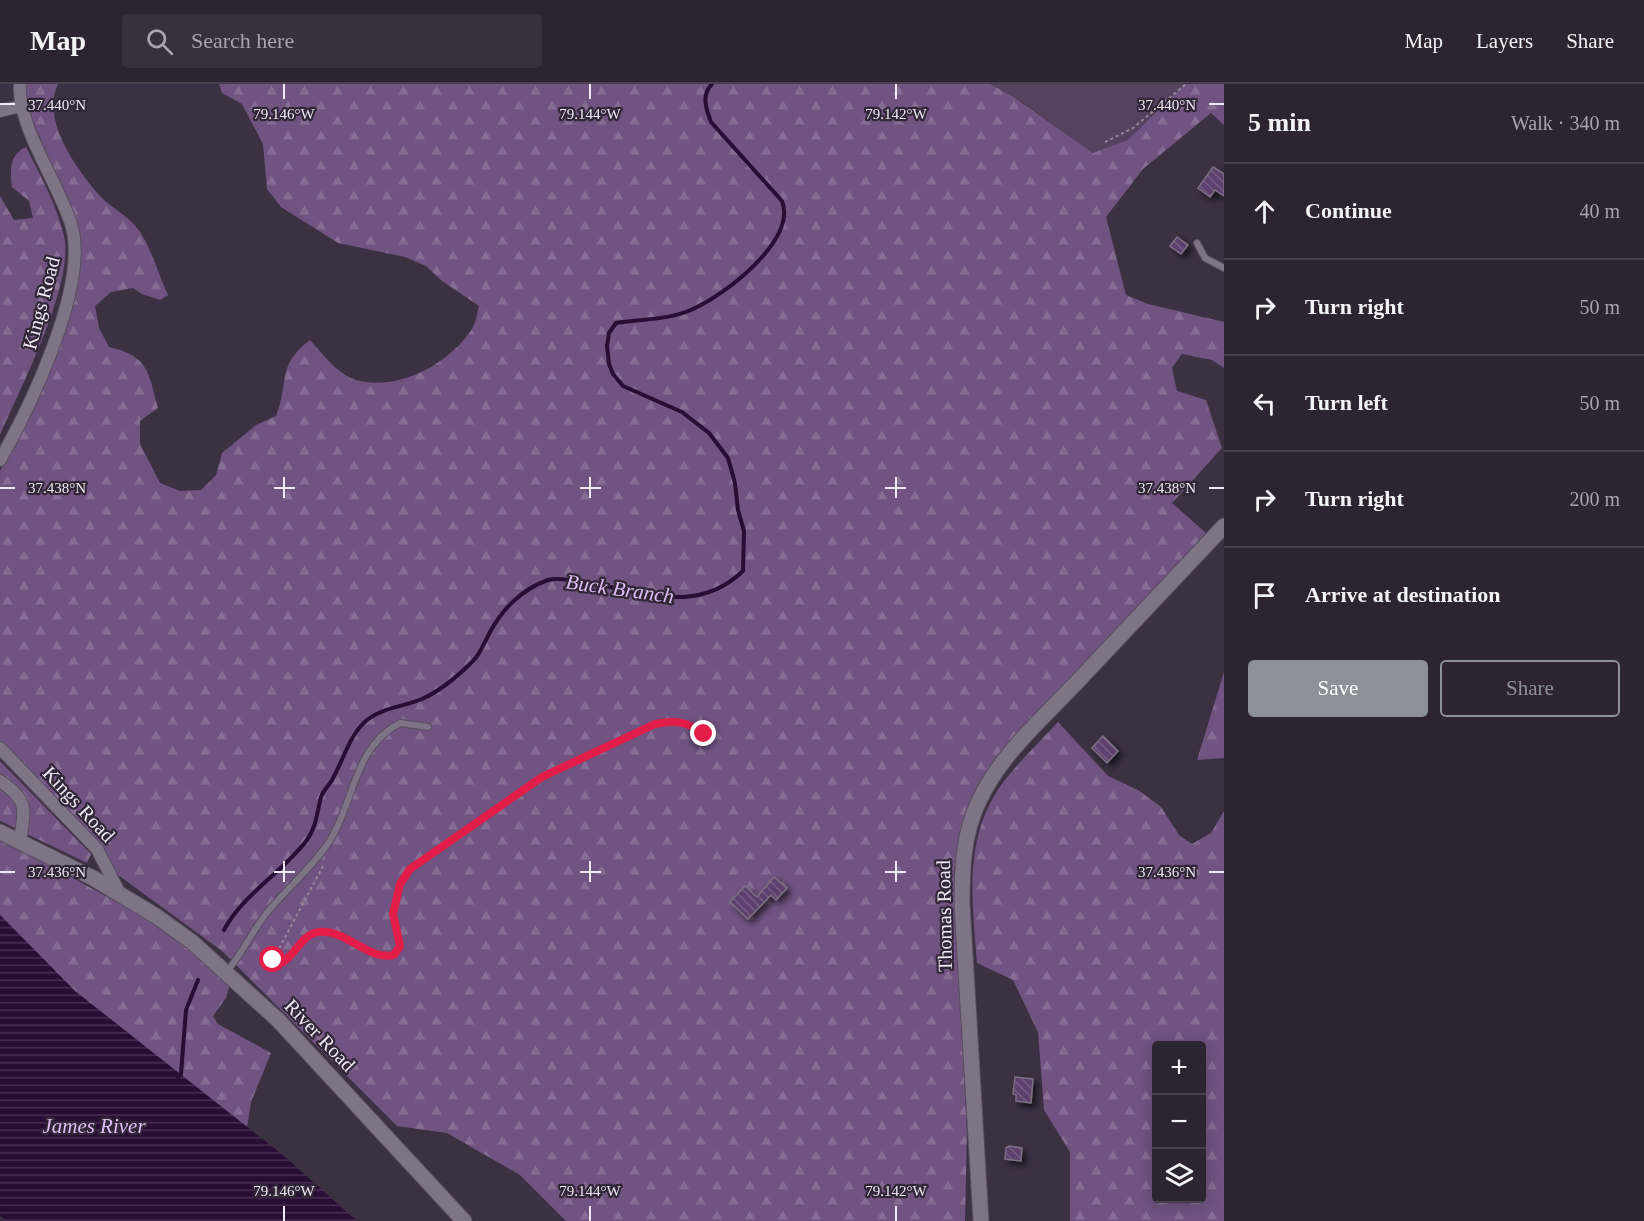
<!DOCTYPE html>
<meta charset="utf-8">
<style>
:root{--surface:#2d2432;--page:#39303e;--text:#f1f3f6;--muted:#a7a4ac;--line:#48414d;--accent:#8c9099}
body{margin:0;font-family:Georgia,serif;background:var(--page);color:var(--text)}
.controls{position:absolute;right:18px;bottom:18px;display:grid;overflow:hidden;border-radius:6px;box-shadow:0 3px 15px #0003}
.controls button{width:54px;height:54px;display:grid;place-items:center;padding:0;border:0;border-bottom:2px solid var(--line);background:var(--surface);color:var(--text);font:30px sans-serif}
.stop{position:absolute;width:18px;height:18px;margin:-14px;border:4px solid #e11d48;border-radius:50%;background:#fff}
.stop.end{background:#e11d48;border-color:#fff;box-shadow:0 2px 6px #0008}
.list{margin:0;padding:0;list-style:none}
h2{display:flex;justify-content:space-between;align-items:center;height:78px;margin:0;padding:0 24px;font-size:26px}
h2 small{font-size:20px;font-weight:400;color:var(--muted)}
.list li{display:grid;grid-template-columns:39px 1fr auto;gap:18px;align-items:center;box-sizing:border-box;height:96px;padding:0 24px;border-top:2px solid var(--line)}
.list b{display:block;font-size:22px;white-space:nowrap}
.list em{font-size:20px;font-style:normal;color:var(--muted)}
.actions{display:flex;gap:12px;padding:18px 24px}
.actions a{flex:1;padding:14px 0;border:2px solid var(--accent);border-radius:6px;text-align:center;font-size:21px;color:var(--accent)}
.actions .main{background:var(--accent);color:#fff}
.icon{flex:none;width:33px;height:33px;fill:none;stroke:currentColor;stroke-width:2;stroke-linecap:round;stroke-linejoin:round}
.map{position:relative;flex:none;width:1224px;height:1137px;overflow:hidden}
header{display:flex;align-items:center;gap:36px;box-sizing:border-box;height:84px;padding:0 30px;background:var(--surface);border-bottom:2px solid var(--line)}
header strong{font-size:28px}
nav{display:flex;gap:33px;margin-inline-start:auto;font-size:21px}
.search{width:420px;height:54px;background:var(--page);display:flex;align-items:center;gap:15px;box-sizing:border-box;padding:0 21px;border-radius:6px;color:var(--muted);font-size:22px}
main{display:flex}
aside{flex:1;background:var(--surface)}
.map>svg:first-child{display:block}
.green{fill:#554260}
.forest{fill:url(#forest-firs);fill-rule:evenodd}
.water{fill:url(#water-rules)}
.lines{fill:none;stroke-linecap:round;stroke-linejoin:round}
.stream{stroke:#280d35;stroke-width:4}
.building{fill:url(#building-back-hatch);stroke:#7b6f83;stroke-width:1.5;filter:url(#shadow)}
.lane-casing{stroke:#584e5e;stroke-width:8}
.street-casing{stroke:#584e5e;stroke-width:14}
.secondary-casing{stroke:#584e5e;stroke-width:17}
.path{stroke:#958b9a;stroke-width:2;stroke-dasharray:3 3;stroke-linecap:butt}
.lane{stroke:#7f7388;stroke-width:6}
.street{stroke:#7f7388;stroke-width:12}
.secondary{stroke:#7f7388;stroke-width:15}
.route{stroke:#e11d48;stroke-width:8}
.ticks{fill:none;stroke:#f0e8f4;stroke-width:2}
.labels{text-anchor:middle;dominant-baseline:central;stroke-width:4.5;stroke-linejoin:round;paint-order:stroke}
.street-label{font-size:20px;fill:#f0e8f4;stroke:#312638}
.water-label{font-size:21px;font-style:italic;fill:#e0bdf6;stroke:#312638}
.ticks-label{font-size:15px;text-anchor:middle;fill:#f0e8f4;stroke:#312638;stroke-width:4.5;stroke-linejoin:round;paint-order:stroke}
</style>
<header>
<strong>Map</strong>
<div class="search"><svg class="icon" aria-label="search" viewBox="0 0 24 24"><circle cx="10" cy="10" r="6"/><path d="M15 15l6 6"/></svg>Search here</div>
<nav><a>Map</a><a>Layers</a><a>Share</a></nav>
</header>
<main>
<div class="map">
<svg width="1224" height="1137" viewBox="0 0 1224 1137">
<defs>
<pattern id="forest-firs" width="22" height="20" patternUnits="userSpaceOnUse" patternTransform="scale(1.5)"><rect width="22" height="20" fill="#705381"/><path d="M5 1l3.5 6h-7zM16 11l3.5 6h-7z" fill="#856c93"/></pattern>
<pattern id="water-rules" width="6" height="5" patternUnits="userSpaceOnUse" patternTransform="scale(1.5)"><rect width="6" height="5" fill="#280d35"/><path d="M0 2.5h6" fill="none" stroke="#483053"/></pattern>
<pattern id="building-back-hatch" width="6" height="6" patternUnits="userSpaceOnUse" patternTransform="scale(1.5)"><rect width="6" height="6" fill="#5d416d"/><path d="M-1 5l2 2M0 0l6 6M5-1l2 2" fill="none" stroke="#755c82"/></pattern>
<filter id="shadow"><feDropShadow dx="4" dy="4" stdDeviation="3" flood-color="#0009"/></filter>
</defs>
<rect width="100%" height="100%" fill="#3c3043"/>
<polygon class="green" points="990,0 1185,0 1128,57 1093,69 1015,13"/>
<g class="forest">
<path d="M25,0H58C41,36 75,83 99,111C110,123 127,131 137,144C150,160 159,192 168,211L160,216L142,210L133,204L111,208L95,222L99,244L109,263C149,272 148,288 158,324L140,337V360L160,399L180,407L201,406L216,391L222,369L256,341L276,332C290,297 276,282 310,256C324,271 338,292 360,297C401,306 450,279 472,245C476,239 477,229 479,222L442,197L426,182L405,173L338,159L281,123L267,105L263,60L242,20L222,9L219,0H990L1014,13L1093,69L1128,56L1185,0H1224V41L1211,29L1143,85L1106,133L1126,211L1148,220L1224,238V284L1212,276L1182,270L1172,284L1177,307L1206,316L1222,364L1172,419L1206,449L1028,638L993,678L972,713L962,740L954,787L967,1049L965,1137H566L520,1091L447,1049L397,1042L222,867L118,791L101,761L0,657V387L38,315L57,263L78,192L81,171L76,139L26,21Z"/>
<path d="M26,63C40,91 57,121 64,152C75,199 20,305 0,351V112L14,136L33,134L29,117L12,103C10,86 9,71 26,63Z"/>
<polygon points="1224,588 1224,674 1197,676"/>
<path d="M1058,638L1108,692L1138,706L1161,723L1179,751L1192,760L1211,749L1224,727V1137H1070V1068L1044,1026L1038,948L1013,896L977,879C972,818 963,753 1002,700C1018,678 1040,658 1058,638ZM1156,962H1202V1114H1156Z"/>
<polygon points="0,677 91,770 87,779 0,737"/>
<polygon points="0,755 147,834 195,869 229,903 226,914 213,932 218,940 271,969 251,1018 247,1043 75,907 0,831"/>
</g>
<polygon class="water" points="0,831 75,907 284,1072 357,1137 6,1137 0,1131"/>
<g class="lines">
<g class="stream">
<path d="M224,846C244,809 282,789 307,756C316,744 317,728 321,713C323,706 330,701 333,694C344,675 349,651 367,636C384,623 403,623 422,615C440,607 459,591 473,577C480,570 484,559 489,550C501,526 522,505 548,496C559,493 577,497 589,499C645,508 697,531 743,487L744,447L738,426L735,399L728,374L709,349L682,328L623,302L613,290L609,280L607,262L609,249L616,239C641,235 670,236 693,225C725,211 797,156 782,117L711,38C706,25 701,11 712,0"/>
<polyline points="178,993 181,990 186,926 198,896"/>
</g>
</g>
<g class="building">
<polygon points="1213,83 1224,90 1224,112 1215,106 1210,113 1198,104"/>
<polygon points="1177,153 1188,161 1181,170 1170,162"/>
<polygon points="1103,652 1118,667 1107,679 1092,664"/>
<polygon points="774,793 787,804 776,816 771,811 748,835 730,818 745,802 757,813"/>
<polygon points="1015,993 1033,995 1031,1019 1016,1017 1016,1011 1013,1010"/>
<polygon points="1009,1062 1022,1064 1021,1077 1005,1075 1006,1064"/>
</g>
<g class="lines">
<defs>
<g id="lane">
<polyline points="1197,159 1205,174 1224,184"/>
<path d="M227,887C242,870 251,849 266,830C286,805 311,785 329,758C355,718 353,663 400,639L428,643"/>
</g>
<g id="street">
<polyline points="0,27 21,22"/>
<path d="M0,376C30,323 90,200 71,140C58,98 17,42 20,0"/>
<polyline points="0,664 97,765 119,808"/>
<path d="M0,697C30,717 24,726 20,758"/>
</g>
<g id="secondary">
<polyline points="0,748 93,794 156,832 192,858 278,936 464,1137"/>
<path d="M981,1137L962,820C962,785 963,750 979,717C1000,671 1043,634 1077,598C1126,546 1175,494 1224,442"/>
</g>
</defs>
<use href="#lane" class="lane-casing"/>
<use href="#street" class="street-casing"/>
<use href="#secondary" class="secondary-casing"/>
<g class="path">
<polyline points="1105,58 1133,44 1186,0"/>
<path d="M323,782L273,876L275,881C295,877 299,850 319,848C344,845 368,877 394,871L400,862L394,843V816L400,800L410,785L542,693L655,640C674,636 687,637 704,650"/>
</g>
<use href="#lane" class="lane"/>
<use href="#street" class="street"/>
<use href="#secondary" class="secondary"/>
</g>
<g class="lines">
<path class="route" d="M273,876L275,881C295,877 299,850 319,848C344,844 368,877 394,871L400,862L393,830L400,800L410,785L542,693L655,640C674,636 687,637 704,650"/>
</g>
<path class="ticks" d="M284,0V15M590,0V15M896,0V15M0,20H15M1209,20H1224M284,393V414M590,393V414M896,393V414M0,404H15M274,404H295M580,404H601M885,404H906M1209,404H1224M284,777V798M590,777V798M896,777V798M0,788H15M274,788H295M580,788H601M885,788H906M1209,788H1224M284,1122V1137M590,1122V1137M896,1122V1137"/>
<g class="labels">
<g class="street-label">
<text transform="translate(41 219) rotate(-75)">Kings Road</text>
<text transform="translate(79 720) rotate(47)">Kings Road</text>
<text transform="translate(944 832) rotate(-91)">Thomas Road</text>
<text transform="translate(320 951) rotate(46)">River Road</text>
</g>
<g class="water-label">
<text transform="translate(620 505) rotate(8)">Buck Branch</text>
<text x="94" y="1042">James River</text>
</g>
</g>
<g class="ticks-label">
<text x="57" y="26">37.440°N</text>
<text x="1167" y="26">37.440°N</text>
<text x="284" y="35">79.146°W</text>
<text x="590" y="35">79.144°W</text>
<text x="896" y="35">79.142°W</text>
<text x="57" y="409">37.438°N</text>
<text x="1167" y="409">37.438°N</text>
<text x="57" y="793">37.436°N</text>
<text x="1167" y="793">37.436°N</text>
<text x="284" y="1112">79.146°W</text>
<text x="590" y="1112">79.144°W</text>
<text x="896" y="1112">79.142°W</text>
</g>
</svg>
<div class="controls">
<button>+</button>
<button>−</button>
<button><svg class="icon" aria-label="layers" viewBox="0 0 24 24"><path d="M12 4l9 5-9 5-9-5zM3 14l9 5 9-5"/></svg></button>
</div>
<div class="stop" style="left:273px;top:876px"></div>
<div class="stop end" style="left:704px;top:650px"></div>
</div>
<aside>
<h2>5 min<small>Walk · 340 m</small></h2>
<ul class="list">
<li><svg class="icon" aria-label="ahead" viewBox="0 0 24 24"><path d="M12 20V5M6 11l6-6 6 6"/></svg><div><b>Continue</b></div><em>40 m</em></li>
<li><svg class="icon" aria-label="right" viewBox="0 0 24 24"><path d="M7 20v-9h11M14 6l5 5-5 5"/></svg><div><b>Turn right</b></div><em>50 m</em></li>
<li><svg class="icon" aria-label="left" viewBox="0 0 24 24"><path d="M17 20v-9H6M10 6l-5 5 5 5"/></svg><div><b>Turn left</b></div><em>50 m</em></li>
<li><svg class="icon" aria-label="right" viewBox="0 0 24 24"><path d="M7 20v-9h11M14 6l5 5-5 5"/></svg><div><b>Turn right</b></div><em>200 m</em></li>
<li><svg class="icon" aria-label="arrive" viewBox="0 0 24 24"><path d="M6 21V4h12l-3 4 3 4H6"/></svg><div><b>Arrive at destination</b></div></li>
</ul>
<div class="actions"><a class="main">Save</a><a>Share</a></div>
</aside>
</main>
